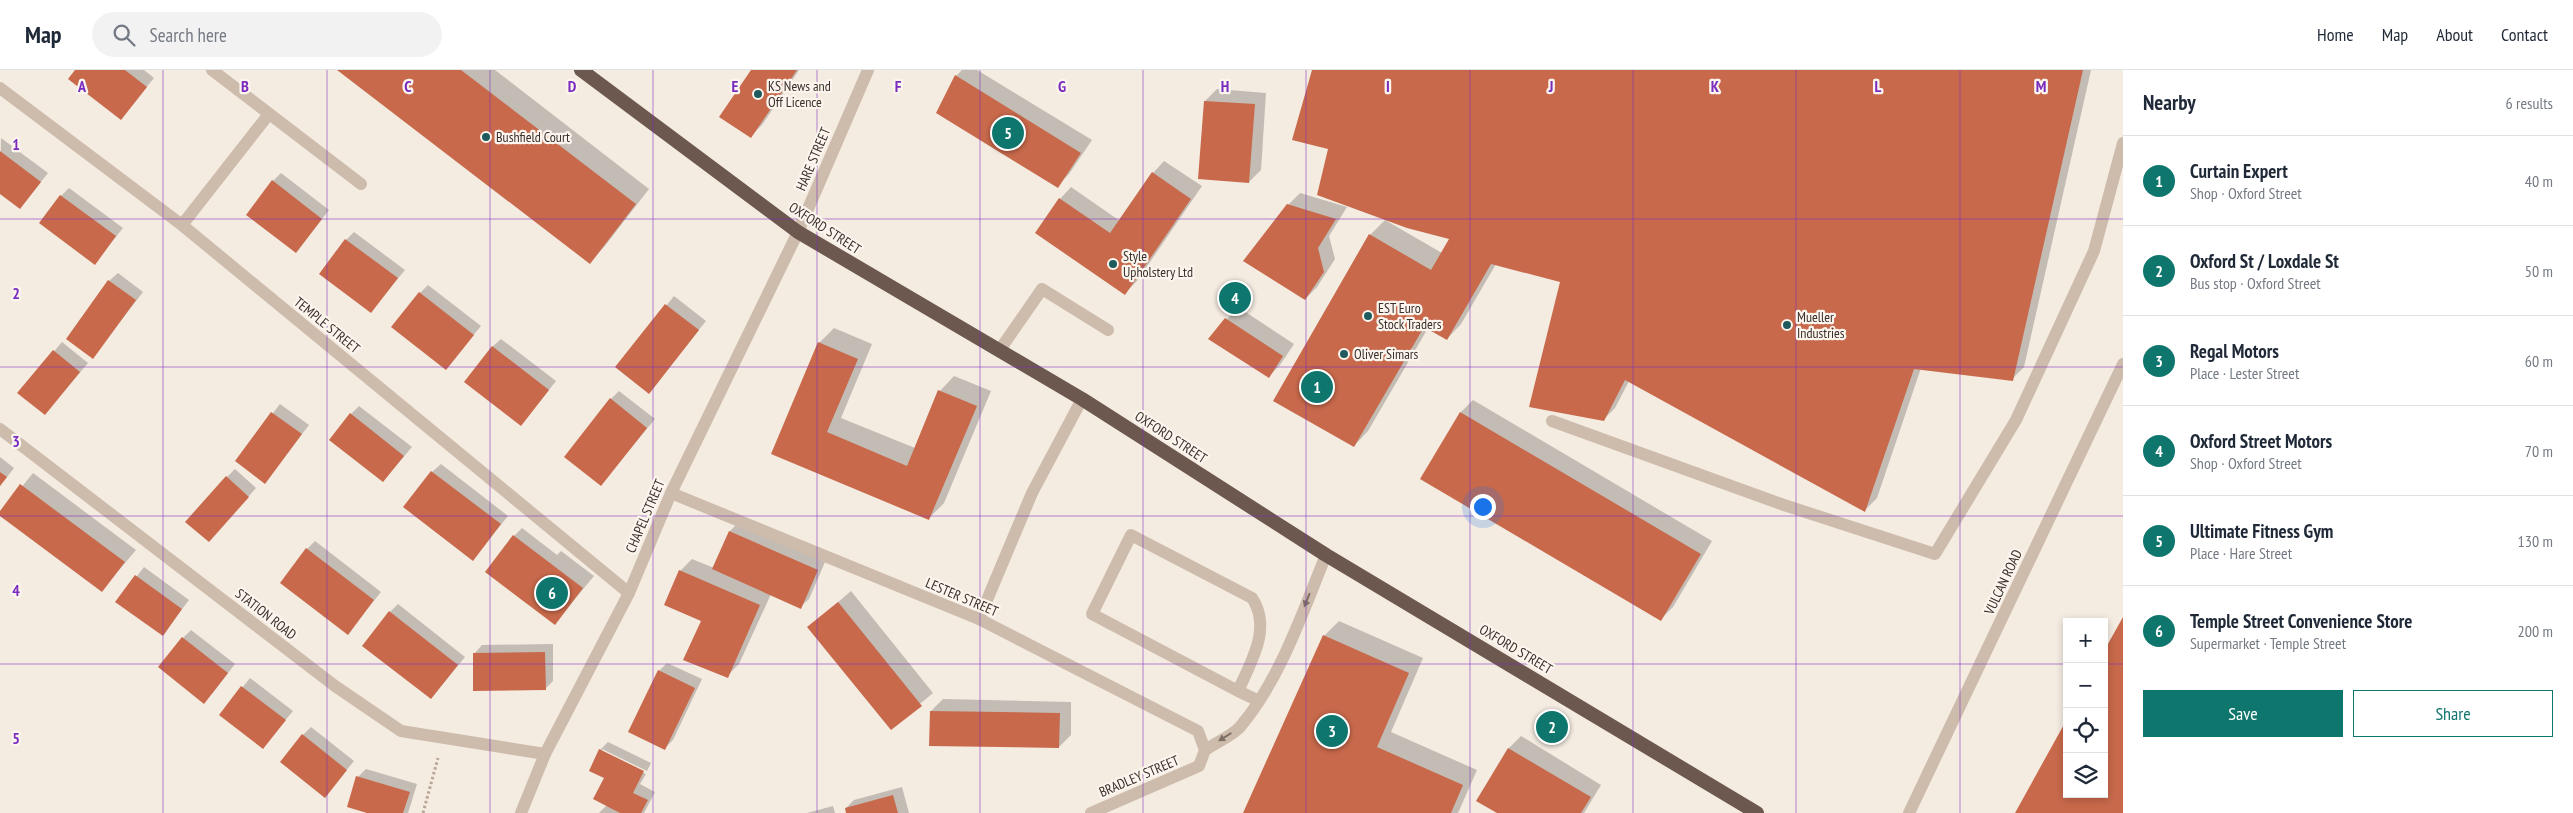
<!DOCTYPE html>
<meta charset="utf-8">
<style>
:root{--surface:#fff;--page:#f2f2f3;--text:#1f2937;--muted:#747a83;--line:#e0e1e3;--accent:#0f766e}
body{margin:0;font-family:"PT Sans Narrow",sans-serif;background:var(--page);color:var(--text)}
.controls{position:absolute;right:15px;bottom:15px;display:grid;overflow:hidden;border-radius:0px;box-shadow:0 2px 8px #0003}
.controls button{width:45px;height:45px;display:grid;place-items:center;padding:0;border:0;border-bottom:1px solid var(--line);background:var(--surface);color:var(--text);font:25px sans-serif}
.you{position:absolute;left:1482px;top:436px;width:18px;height:18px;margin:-12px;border:4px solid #fff;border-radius:50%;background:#1a73e8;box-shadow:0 0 0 8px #1a73e833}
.badge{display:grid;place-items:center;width:32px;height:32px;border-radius:50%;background:var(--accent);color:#fff;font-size:16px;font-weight:700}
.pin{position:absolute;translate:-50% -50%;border:2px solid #fff;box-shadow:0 1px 5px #0006}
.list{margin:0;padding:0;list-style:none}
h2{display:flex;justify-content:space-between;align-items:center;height:65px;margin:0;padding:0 20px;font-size:21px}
h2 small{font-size:16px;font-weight:400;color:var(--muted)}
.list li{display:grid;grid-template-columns:32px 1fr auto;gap:15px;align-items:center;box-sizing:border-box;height:90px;padding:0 20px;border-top:1px solid var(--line)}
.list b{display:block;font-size:19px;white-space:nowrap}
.list p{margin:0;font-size:16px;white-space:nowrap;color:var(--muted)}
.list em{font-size:16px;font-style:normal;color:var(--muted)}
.actions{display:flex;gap:10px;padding:15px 20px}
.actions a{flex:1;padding:11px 0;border:1px solid var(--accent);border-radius:0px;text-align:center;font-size:18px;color:var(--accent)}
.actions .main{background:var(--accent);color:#fff}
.icon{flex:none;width:28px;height:28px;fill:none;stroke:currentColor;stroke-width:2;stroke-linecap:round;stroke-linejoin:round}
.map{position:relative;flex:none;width:2123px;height:743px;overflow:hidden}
header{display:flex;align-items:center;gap:30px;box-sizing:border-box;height:70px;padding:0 25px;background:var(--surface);border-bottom:1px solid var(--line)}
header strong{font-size:24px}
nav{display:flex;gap:28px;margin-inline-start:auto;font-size:18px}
.search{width:350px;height:45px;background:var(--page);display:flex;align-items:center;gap:12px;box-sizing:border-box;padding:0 18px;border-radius:28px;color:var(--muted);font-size:19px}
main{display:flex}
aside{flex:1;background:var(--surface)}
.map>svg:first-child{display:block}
.shadow{fill:#0003}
.building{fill:#c8694b}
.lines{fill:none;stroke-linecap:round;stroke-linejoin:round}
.path{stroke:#b9a596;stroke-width:3;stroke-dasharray:2.5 2.5;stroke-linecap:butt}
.service{stroke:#cdbbac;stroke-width:12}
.minor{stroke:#cdbbac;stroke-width:12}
.trunk{stroke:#6c584f;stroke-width:14}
.oneway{fill:#7d6f65}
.grid{fill:none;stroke:#7b2cbf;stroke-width:1;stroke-opacity:0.55}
.poi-dot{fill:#1f5a5e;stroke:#fbf5ee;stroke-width:2}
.labels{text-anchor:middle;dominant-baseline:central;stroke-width:4.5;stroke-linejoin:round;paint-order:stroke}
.poi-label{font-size:14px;fill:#3b302b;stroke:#fbf5ee;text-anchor:start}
.street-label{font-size:14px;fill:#3b302b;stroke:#fbf5ee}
.grid-label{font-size:16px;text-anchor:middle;font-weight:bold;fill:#7b2cbf;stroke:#fbf5ee;stroke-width:4.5;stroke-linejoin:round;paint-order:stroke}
</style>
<header>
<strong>Map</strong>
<div class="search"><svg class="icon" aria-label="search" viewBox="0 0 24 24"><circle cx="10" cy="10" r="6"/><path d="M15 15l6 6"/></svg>Search here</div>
<nav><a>Home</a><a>Map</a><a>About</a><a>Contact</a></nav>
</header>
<main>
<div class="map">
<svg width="2123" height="743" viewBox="0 0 2123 743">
<rect width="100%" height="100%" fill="#f4ebe1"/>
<g class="shadow">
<polygon points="76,0 144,0 154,8 121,48"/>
<polygon points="339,0 495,0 649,119 604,177 590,192"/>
<polygon points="752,0 799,0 762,55 750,67"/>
<polygon points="962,0 977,0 1092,70 1069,104 1057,116 956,6"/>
<polygon points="1314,0 2091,0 2024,297 2012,309 1921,298 1877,428 1865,440 1629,311 1615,338 1603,350 1562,211 1496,194 1461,254 1447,269 1428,258 1368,361 1354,376 1370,165 1385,150 1442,183 1451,168 1329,78"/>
<polygon points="1217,19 1266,23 1261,100 1249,112 1205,31"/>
<polygon points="1,68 48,103 20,138 0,122"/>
<polygon points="1164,91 1202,116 1137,211 1125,223 1060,129 1071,117 1120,151 1153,103"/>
<polygon points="281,103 329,140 296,182 273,111"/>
<polygon points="69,118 123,158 95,193 61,126"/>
<polygon points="1300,123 1347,137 1329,166 1335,189 1317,217 1305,229 1288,135"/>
<polygon points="354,162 405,200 371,241 346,170"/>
<polygon points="118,203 143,222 93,287 109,211"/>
<polygon points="428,215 481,256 446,298 420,223"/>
<polygon points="674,226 706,251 649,322 617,297"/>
<polygon points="1238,237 1294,274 1280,295 1269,306 1210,268"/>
<polygon points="834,258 872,274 841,348 915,378 940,321 954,306 991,321 944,433 929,448 773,383 819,273"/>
<polygon points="501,269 556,311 521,355 492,277"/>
<polygon points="62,272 88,293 45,344 19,323"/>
<polygon points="619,321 655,349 601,414 611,329"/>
<polygon points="1473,330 1712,471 1673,537 1661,549 1422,408 1461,342"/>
<polygon points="280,334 309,355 265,412 236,391"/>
<polygon points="359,336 412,377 383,411 351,344"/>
<polygon points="0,387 14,398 0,416"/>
<polygon points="441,394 508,446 473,489 432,402"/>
<polygon points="235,399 256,418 217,462 227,407"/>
<polygon points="33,403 136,480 102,520 0,444"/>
<polygon points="738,453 825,492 809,529 800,537 771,524 739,594 727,606 680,501 692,489 714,498 730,461"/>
<polygon points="522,458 557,485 561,481 594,506 555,553 514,466"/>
<polygon points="315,471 381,522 348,563 307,479"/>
<polygon points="144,497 189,530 163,564 117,532"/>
<polygon points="851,521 933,623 891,658 809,557"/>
<polygon points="398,534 465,587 431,628 390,542"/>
<polygon points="1339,551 1423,588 1391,662 1477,700 1458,743 1245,743 1324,566"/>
<polygon points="191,560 235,594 212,624 183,568"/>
<polygon points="553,574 553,611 545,619 474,584 482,575"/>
<polygon points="667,593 702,609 673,670 664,679 659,601"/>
<polygon points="250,608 293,641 263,677 220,645"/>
<polygon points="943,629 1071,632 1071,665 1059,677 931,641"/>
<polygon points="311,657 354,691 325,726 303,665"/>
<polygon points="1521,666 1601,715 1584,743 1500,743 1478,730 1509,678"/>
<polygon points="608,672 651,693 647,701 602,679 602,682 646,704 640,714 655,722 644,743 599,743 607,735 606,707 600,680"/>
<polygon points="366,699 417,714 408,743 372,743 358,707"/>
<polygon points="902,717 909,743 847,743 846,738 854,730"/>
<polygon points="833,736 835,743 807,743"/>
</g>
<g class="building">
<polygon points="75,0 125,0 147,17 121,50 68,9"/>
<polygon points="337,0 461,0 636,134 590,194"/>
<polygon points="751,0 797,0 751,68 719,47"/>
<polygon points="1312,0 2083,0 2013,311 1914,299 1865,442 1625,310 1604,351 1529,337 1560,212 1491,194 1447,270 1424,257 1354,377 1273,331 1369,164 1431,200 1449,169 1407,158 1317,125 1328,79 1292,70"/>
<polygon points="955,5 1081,83 1058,118 936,43"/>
<polygon points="1204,31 1255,34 1249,113 1198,109"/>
<polygon points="0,81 41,112 20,139 0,124"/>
<polygon points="1152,102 1191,129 1125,225 1035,163 1059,128 1110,163"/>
<polygon points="272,110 322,149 296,183 246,145"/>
<polygon points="60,125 116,166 95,195 39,153"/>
<polygon points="1287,134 1336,149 1318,178 1324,202 1305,230 1243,191"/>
<polygon points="345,169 398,208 371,243 319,204"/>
<polygon points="108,210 136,230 93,289 66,269"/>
<polygon points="419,222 474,265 446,300 391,257"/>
<polygon points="665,234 699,260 649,324 615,297"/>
<polygon points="1225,248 1283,286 1269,308 1208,269"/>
<polygon points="818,272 858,289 827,362 907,396 938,320 977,336 929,450 771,384"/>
<polygon points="492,276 549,320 521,356 464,312"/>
<polygon points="53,280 80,302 45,345 17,323"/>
<polygon points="610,328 647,358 601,416 564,387"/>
<polygon points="271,342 302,364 265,414 235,391"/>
<polygon points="1460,342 1701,484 1661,551 1420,409"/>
<polygon points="350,343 404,386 383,412 329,370"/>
<polygon points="431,401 501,454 473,491 403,437"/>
<polygon points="0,402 7,407 0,416"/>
<polygon points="226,406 249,427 209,472 185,452"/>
<polygon points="20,414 125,492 102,522 0,446 0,441"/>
<polygon points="729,461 818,500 801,539 712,499"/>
<polygon points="513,465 583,518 555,555 485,502"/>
<polygon points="306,478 374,530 348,565 280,513"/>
<polygon points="679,500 760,535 728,608 683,590 701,551 664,535"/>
<polygon points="135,505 182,539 163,566 115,532"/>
<polygon points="838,532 922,636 891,660 807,557"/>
<polygon points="389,541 458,595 431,629 362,576"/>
<polygon points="2123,547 2123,743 2015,743 2067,649 2067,724 2104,724 2104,581"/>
<polygon points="1323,565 1409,603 1377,677 1463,715 1451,743 1243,743"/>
<polygon points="182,567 228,603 204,634 158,597"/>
<polygon points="545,582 546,620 473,621 473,583"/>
<polygon points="658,600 695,618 665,680 628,662"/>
<polygon points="241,616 286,650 263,679 219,645"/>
<polygon points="930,641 1060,643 1059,678 929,676"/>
<polygon points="302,664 347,700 325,728 280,692"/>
<polygon points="1508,678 1591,727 1581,743 1497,743 1476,731"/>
<polygon points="599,679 644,701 633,723 648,730 641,743 620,743 593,729 604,708 589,701"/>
<polygon points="356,706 410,722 403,743 367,743 347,737"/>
<polygon points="893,725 898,743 846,743 845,738"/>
</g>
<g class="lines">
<polyline class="path" points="423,743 438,688"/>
<g class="service">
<polyline points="212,0 361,114"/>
<polyline points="182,155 269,44"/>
<polyline points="999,281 1042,219 1108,260"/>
<polyline points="1552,351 1784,435 1935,484 2016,350 2094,181 2123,73"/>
<path d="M1238,621C1251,592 1272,558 1252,528L1131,465L1092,544L1238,621L1257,630"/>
<path d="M1205,680C1215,673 1232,666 1240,657C1280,610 1303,541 1326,485"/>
</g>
<g class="minor">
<polyline points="0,18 182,155 629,523"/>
<polyline points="0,359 335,616 401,661 545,684"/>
<polyline points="671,423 979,549 1198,661 1205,680 1199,696 1091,743"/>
<polyline points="979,549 1032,423 1082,329"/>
<polyline points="521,743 545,684 629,523 671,423 798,162 868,0"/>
<polyline points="1909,743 2123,294"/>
</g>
<polyline class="trunk" points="581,0 798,162 1082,329 1326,485 1757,743"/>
</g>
<defs><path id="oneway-solid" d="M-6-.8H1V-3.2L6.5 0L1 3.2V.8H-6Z" transform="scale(1.25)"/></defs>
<g class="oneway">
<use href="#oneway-solid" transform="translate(1307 530) rotate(112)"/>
<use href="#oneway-solid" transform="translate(1225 667) rotate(148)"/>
</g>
<path class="grid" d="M163,0V743M327,0V743M490,0V743M653,0V743M817,0V743M980,0V743M1143,0V743M1306,0V743M1470,0V743M1633,0V743M1796,0V743M1960,0V743M0,149H2123M0,297H2123M0,446H2123M0,594H2067M2104,594H2123"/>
<g class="poi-dot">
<circle cx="758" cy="24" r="5"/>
<circle cx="486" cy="67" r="5"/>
<circle cx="1113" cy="194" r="5"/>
<circle cx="1368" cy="246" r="5"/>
<circle cx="1787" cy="255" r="5"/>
<circle cx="1344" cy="284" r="5"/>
</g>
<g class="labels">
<g class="poi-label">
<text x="768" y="16">KS News and<tspan x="768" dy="16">Off Licence</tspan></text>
<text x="496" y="67">Bushfield Court</text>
<text x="1123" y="186">Style<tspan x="1123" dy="16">Upholstery Ltd</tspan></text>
<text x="1378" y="238">EST Euro<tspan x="1378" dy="16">Stock Traders</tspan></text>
<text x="1797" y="247">Mueller<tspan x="1797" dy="16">Industries</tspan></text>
<text x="1354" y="284">Oliver Simars</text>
</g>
<g class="street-label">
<text transform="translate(813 89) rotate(-67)">HARE STREET</text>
<text transform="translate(825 158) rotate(33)">OXFORD STREET</text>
<text transform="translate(327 255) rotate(39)">TEMPLE STREET</text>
<text transform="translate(1171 367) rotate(33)">OXFORD STREET</text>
<text transform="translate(645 446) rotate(-67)">CHAPEL STREET</text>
<text transform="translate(2003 512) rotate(-65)">VULCAN ROAD</text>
<text transform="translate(962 527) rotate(23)">LESTER STREET</text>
<text transform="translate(266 544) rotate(38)">STATION ROAD</text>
<text transform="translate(1516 579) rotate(31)">OXFORD STREET</text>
<text transform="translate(1139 706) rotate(-23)">BRADLEY STREET</text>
</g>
</g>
<g class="grid-label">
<text x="82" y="22">A</text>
<text x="245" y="22">B</text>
<text x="408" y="22">C</text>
<text x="572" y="22">D</text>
<text x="735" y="22">E</text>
<text x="898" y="22">F</text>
<text x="1062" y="22">G</text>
<text x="1225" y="22">H</text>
<text x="1388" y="22">I</text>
<text x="1551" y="22">J</text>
<text x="1715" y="22">K</text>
<text x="1878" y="22">L</text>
<text x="2041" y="22">M</text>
<text x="16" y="80">1</text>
<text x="16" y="229">2</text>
<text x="16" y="377">3</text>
<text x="16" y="526">4</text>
<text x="16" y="674">5</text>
</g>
</svg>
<div class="controls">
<button>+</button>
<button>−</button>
<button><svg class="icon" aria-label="locate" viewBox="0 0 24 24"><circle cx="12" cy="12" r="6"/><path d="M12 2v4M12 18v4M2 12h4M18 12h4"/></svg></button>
<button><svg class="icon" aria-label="layers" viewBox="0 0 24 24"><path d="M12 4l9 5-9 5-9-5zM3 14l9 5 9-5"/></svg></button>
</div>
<div class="you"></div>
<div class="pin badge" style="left:1317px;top:317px">1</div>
<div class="pin badge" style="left:1552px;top:657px">2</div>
<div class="pin badge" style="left:1332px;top:661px">3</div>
<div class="pin badge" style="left:1235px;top:228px">4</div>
<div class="pin badge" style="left:1008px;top:63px">5</div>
<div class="pin badge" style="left:552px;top:523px">6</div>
</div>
<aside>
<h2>Nearby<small>6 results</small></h2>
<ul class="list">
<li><span class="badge">1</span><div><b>Curtain Expert</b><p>Shop · Oxford Street</p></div><em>40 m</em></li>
<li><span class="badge">2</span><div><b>Oxford St / Loxdale St</b><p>Bus stop · Oxford Street</p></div><em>50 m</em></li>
<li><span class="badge">3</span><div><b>Regal Motors</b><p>Place · Lester Street</p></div><em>60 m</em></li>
<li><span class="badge">4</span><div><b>Oxford Street Motors</b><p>Shop · Oxford Street</p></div><em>70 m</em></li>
<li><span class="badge">5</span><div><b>Ultimate Fitness Gym</b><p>Place · Hare Street</p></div><em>130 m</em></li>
<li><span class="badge">6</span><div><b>Temple Street Convenience Store</b><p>Supermarket · Temple Street</p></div><em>200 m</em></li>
</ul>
<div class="actions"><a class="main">Save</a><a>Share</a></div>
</aside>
</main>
